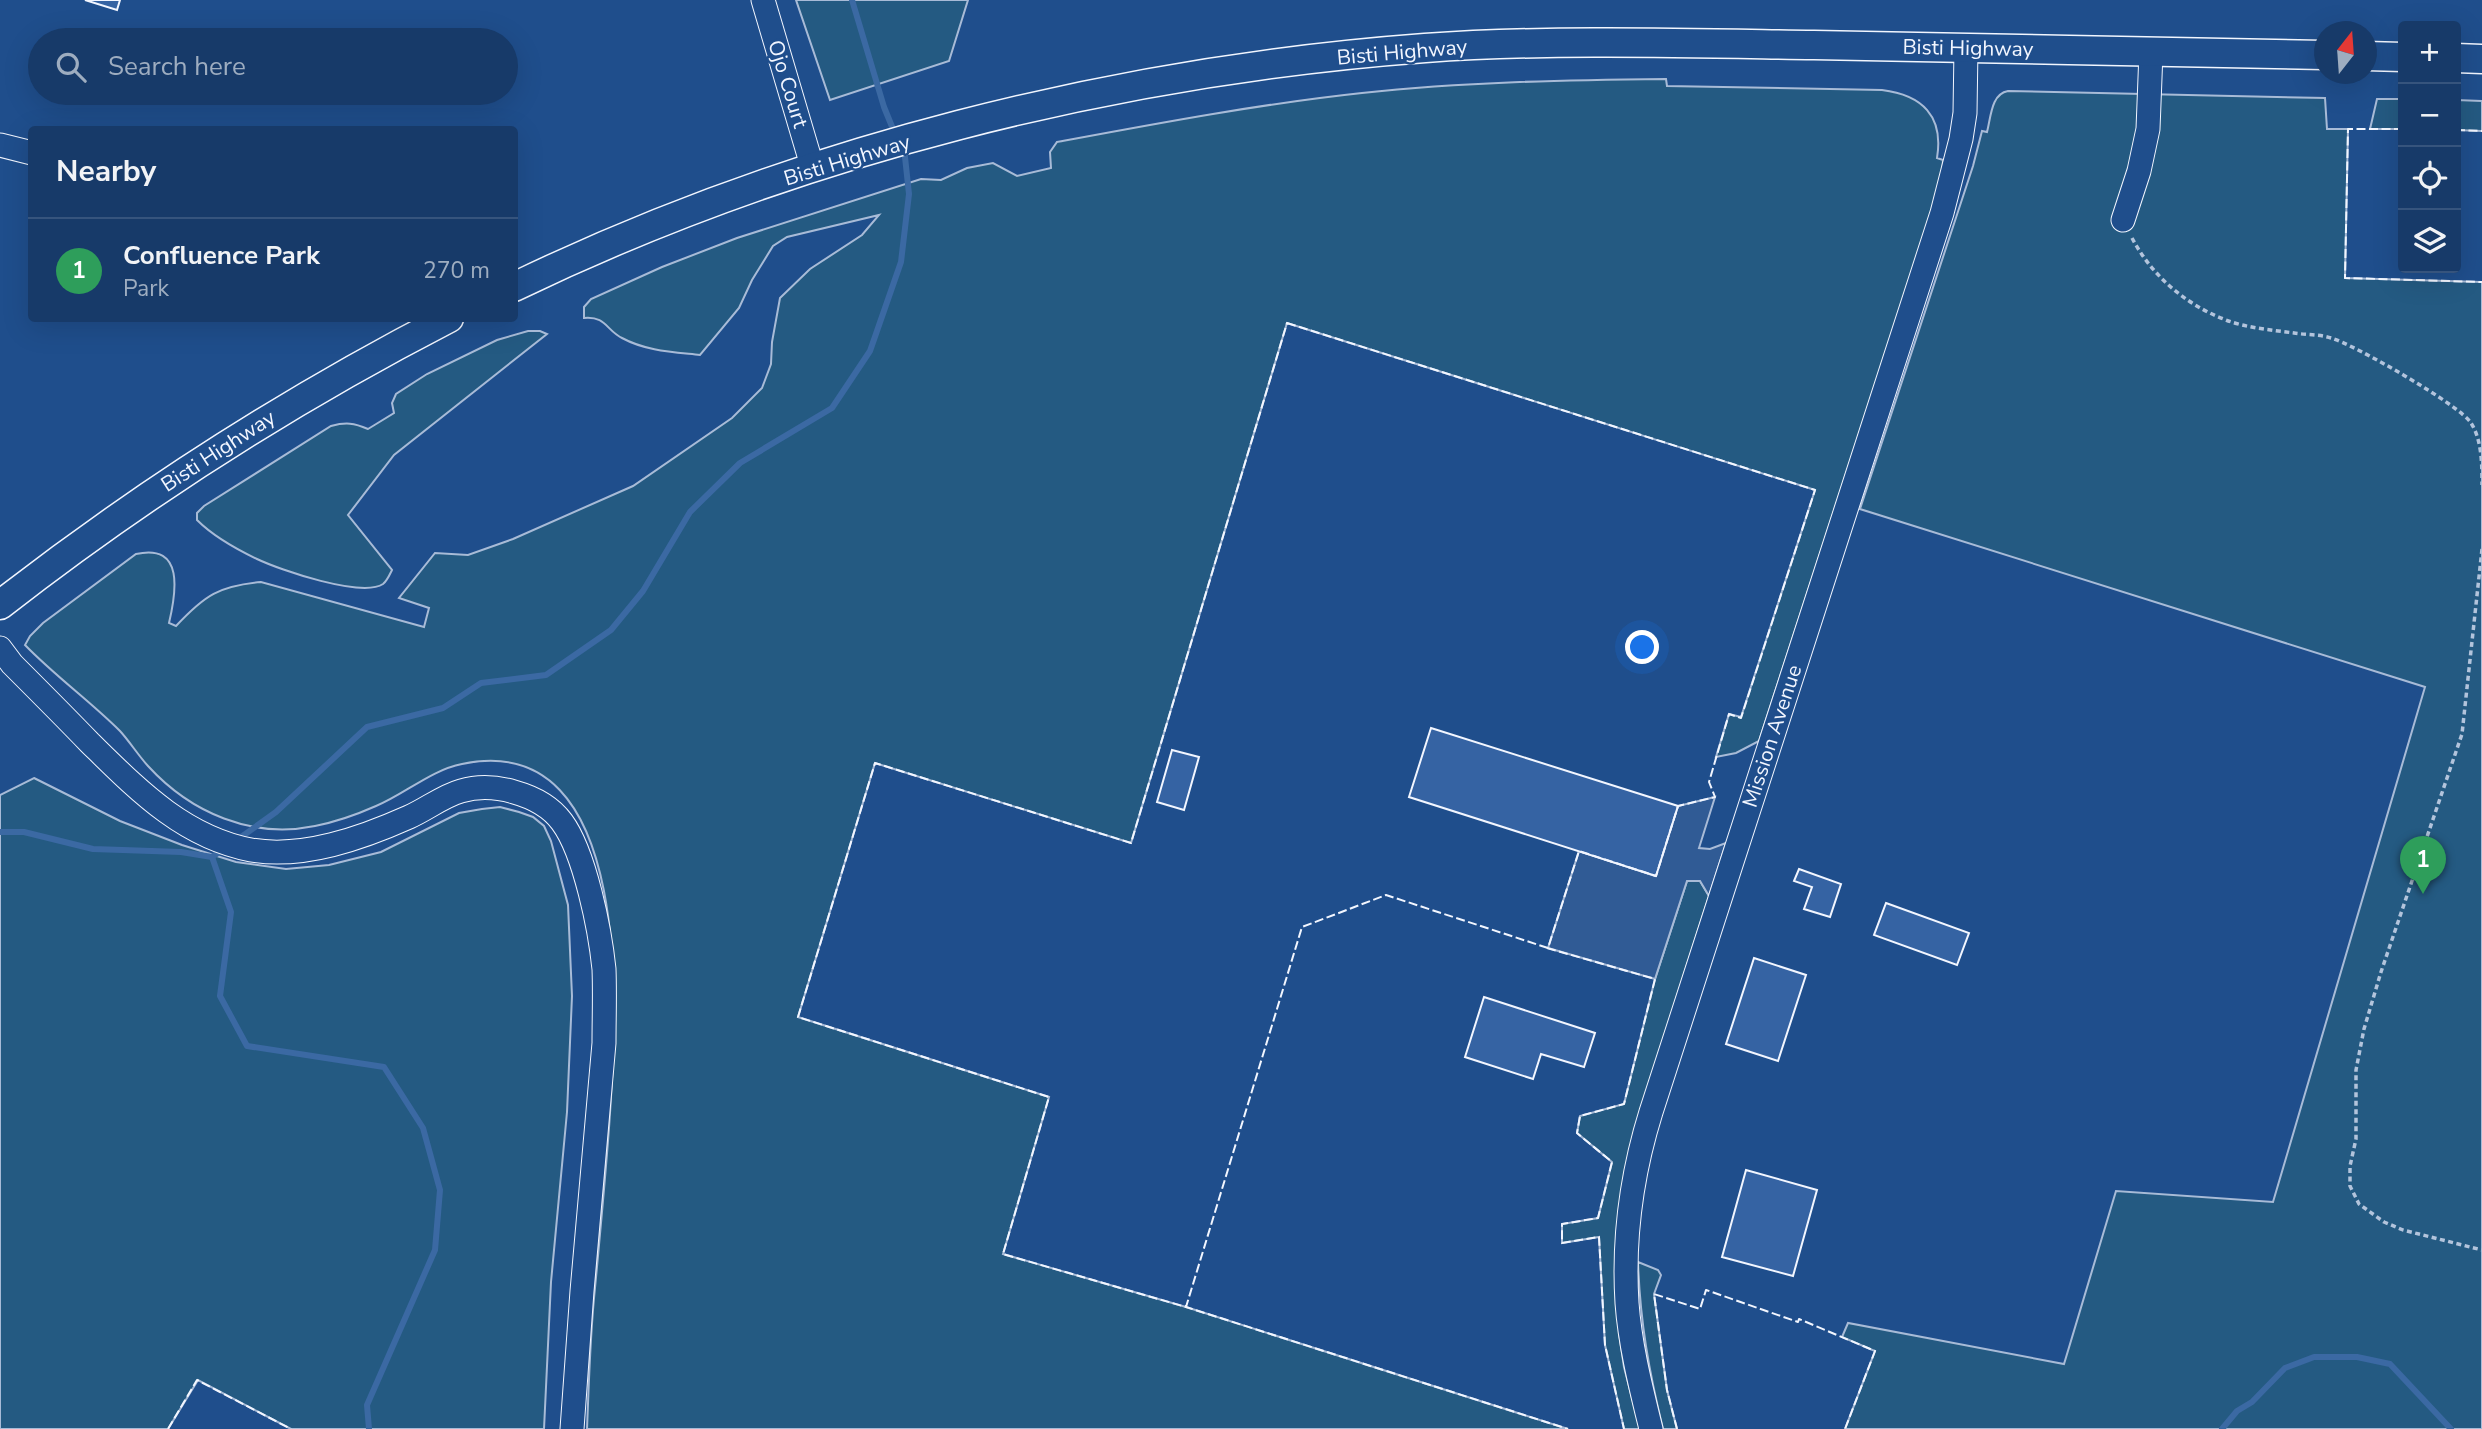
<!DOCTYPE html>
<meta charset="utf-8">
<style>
:root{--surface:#173a69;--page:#20416f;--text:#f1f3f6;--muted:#9eadc0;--line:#36547d;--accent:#d6ab8b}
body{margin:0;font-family:"Nunito Sans",sans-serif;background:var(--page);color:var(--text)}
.controls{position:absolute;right:21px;top:21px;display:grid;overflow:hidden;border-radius:7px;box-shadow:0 7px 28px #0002}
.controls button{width:63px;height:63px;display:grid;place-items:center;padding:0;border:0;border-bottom:2px solid var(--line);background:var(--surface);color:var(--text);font:35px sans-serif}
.compass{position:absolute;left:2314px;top:21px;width:63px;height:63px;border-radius:50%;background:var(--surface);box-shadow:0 7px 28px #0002;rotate:17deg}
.you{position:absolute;left:1643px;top:648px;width:24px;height:24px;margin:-18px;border:5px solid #fff;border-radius:50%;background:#1a73e8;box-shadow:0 0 0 10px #1a73e833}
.badge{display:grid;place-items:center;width:46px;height:46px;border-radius:50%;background:var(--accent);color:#fff;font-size:23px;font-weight:700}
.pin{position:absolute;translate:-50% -58px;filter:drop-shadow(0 2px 4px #0008)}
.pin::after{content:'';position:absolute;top:37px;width:24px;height:21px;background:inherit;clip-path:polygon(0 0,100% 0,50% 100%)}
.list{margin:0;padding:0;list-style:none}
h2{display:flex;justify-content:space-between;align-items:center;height:91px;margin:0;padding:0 28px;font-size:30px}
h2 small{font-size:23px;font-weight:400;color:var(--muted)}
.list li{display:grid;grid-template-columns:46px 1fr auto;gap:21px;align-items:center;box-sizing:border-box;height:105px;padding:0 28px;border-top:2px solid var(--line)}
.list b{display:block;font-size:26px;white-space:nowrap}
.list p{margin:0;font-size:23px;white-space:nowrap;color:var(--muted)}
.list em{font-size:23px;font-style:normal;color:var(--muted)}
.icon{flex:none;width:38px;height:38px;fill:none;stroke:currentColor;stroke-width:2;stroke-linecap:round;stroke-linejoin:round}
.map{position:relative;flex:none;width:2482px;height:1429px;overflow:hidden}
.search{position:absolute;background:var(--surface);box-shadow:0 7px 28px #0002;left:28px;top:28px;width:490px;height:77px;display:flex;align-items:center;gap:18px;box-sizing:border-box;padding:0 24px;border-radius:38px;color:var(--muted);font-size:26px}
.panel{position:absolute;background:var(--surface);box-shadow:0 7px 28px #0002;left:28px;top:126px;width:490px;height:196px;border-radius:7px}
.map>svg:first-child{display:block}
.green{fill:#245a82;stroke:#a8bbd7;stroke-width:2}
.parking{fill:#305b95;stroke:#a8bbd7;stroke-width:2}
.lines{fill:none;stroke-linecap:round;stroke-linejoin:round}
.stream{stroke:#3b69a3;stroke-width:6}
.building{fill:#3563a3;stroke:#f2f6ff;stroke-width:2}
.minor-casing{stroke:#f2f6ff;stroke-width:25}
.major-casing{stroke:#f2f6ff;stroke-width:31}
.path{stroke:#b3c4dc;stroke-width:3.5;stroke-dasharray:5 3.5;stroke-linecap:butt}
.minor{stroke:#1f4e8c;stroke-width:23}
.major{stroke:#1f4e8c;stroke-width:28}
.fence{stroke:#f2f6ff;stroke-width:2;stroke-dasharray:9 3.5;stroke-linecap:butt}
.labels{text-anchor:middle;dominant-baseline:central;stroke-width:5;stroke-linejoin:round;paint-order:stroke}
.street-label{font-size:21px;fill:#f2f6ff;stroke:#1f4e8c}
</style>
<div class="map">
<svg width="2482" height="1429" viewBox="0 0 2482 1429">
<rect width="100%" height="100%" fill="#1f4e8c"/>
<g class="green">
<polygon points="796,0 968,0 949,61 830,100"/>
<path d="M1666,79L1667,86L1882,90C1922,95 1944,116 1937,158L1943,160L1942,176L1932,210L1759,741L1736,753L1716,757L1729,714L1741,717L1815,490L1287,323L1131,843L875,763L798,1017L1049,1097L1003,1254L1186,1307L1568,1429H587C589,1382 590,1335 595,1288C600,1235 605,1182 609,1128C616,1026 639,727 462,764C431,770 405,794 376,806C358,814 335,822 315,826C252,839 191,813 148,766C138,755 130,742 120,731C90,701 55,676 25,645L30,636L43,623L136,554C185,543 176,593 169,623L176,626C205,595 219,586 261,582L424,627L429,608L399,598L435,553L468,555L513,539L633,486L732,418L762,388L771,364L772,342L780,298L810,269L862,235L879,215L787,237L773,246L752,280L739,308L700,355C673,352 646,351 622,338C606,330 606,316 584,318V307L591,299L662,267L737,238L921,179L941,180L967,168L993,163L1017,176L1051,168L1050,152L1057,142C1159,123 1260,104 1362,93C1463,82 1565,80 1666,79Z"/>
<path d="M2008,91L2325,98L2327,129H2348L2345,278L2482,282V1429H1845L1875,1351L1842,1337L1848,1323L2064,1364L2116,1191L2273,1202L2425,687L1860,509L1973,166L1982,131L1987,132C1991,117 1991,94 2008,91Z"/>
<polygon points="2377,99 2403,99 2403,129 2370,129"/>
<polygon points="2456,100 2482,101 2482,131 2456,130"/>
<path d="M528,331H540L547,334L394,455L348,515L392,570C390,574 387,581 383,584C362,598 280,570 257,559C236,549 213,536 197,520V513L204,506L331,426C346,422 354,423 368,429L394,413L392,403L396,394L427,374L497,340Z"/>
<polygon points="34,778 120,821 182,845 236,862 286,869 329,865 381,852 459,813 482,809 500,807 519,812 533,817 544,826 551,841 568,905 572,996 567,1112 551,1282 544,1429 291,1429 198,1380 168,1429 0,1429 0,795"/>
<polygon points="1696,880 1700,881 1709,896 1647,1090 1619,1333 1624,1367 1640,1429 1624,1429 1605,1345 1599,1237 1562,1243 1562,1224 1598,1218 1612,1162 1577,1133 1580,1116 1624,1104 1655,979 1687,881"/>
<path d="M1638,1262L1658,1270L1661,1275L1654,1294L1667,1390L1677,1429H1663C1649,1372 1640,1321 1638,1262Z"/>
</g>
<polygon class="parking" points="1715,797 1699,848 1710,849 1726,843 1709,896 1700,881 1687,881 1655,979 1548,948 1579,851 1655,876 1678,806"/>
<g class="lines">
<g class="stream">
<polyline points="852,0 884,107 895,134"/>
<polyline points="0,832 24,832 93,849 181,852 212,857 225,848"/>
<polyline points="237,840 276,812 367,727 443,708 481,683 546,675 611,630 643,591 690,512 740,463 832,408 870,351 901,262 909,194 905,157 901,148"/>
<polyline points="212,857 231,912 220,996 247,1046 384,1067 423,1128 440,1190 435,1250 367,1405 369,1429"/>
<polyline points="2222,1429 2237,1411 2252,1402 2285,1368 2314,1357 2357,1357 2390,1364 2451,1429"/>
</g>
</g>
<g class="building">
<polygon points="85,0 120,0 117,10"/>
<polygon points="1431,728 1678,806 1656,876 1409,797"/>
<polygon points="1172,750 1199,757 1184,810 1157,802"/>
<polygon points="1799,869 1841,884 1830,917 1804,909 1812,887 1794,881"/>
<polygon points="1886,903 1969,933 1957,965 1874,935"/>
<polygon points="1754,958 1806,975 1778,1061 1726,1044"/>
<polygon points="1484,997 1595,1033 1584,1067 1541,1054 1533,1079 1465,1057"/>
<polygon points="1746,1170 1817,1190 1793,1276 1722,1257"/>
</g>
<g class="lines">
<defs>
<g id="minor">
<polyline points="763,0 813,169"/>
<polyline points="0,145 32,153"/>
<polyline points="2123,220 2139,171 2148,129 2151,52"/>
<path d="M0,648L12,664C38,690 64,716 90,743C137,789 183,837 251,850C303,859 362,838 409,817C427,809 443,796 461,791C478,786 497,787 514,792C532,797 551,807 562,822C585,853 600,930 604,969C605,994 604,1019 604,1043L582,1291L572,1429"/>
<path d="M1651,1429C1641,1388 1630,1345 1627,1303C1623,1239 1632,1173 1651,1112L1942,213L1961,139L1965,113L1966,48"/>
</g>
<g id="major">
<polyline points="2366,56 2403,57"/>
<polyline points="2456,58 2482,59"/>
<path d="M514,287C795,151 1115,71 1425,48C1554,39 1685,43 1814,45C1984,48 2154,52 2324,55"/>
<path d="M0,605C141,495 290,400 449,318"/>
</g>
</defs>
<use href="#minor" class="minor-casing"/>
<use href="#major" class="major-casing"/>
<g class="path">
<path d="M2132,238C2152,276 2186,305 2226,320C2246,328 2272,330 2294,333C2306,335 2319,334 2331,338C2353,344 2460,405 2471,423C2482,440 2482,465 2482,485"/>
<polyline points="2482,549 2462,734 2381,972 2364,1029 2356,1070 2356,1139 2350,1166 2350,1186 2359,1204 2384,1222 2403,1230 2482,1250"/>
</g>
<use href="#minor" class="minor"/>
<use href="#major" class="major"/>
<g class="fence">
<polyline points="2403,129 2348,129 2345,278 2482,282"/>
<polyline points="2456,130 2482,131"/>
<polygon points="1287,323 1815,490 1741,718 1729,714 1709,782 1715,797 1678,806 1656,876 1579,851 1548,948 1386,895 1302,927 1186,1307 1003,1254 1049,1097 798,1017 875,763 1131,843"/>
<polyline points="1547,948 1655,979 1624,1104 1580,1116 1577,1133 1612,1162 1598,1218 1562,1224 1562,1243 1599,1237 1605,1345 1624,1429"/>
<polyline points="1186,1305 1186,1307 1568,1429"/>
<polyline points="168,1429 197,1380 291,1429"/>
<polyline points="1677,1429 1667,1390 1654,1294 1700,1309 1706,1290 1798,1322 1799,1319 1875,1351 1845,1429"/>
</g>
</g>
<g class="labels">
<g class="street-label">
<text transform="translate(1968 48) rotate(1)">Bisti Highway</text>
<text transform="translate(1402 52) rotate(-5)">Bisti Highway</text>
<text transform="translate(788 84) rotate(73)">Ojo Court</text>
<text transform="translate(847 160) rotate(-17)">Bisti Highway</text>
<text transform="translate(218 451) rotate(-33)">Bisti Highway</text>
<text transform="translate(1772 736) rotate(-72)">Mission Avenue</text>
</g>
</g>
</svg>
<div class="controls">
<button>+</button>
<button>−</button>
<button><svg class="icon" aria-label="locate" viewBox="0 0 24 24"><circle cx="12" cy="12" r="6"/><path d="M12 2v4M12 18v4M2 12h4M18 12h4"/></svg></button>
<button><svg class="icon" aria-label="layers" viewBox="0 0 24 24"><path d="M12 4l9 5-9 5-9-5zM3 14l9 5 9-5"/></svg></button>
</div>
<svg class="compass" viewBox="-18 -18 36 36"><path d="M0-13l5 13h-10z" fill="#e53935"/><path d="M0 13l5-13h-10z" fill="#9eadc0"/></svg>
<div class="you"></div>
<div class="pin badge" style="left:2423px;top:894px;background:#2e9e5b">1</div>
<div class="search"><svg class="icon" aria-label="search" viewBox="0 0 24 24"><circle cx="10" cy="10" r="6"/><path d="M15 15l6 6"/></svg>Search here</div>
<section class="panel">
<h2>Nearby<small></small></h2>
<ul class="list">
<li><span class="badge" style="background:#2e9e5b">1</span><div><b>Confluence Park</b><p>Park</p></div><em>270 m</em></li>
</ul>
</section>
</div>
